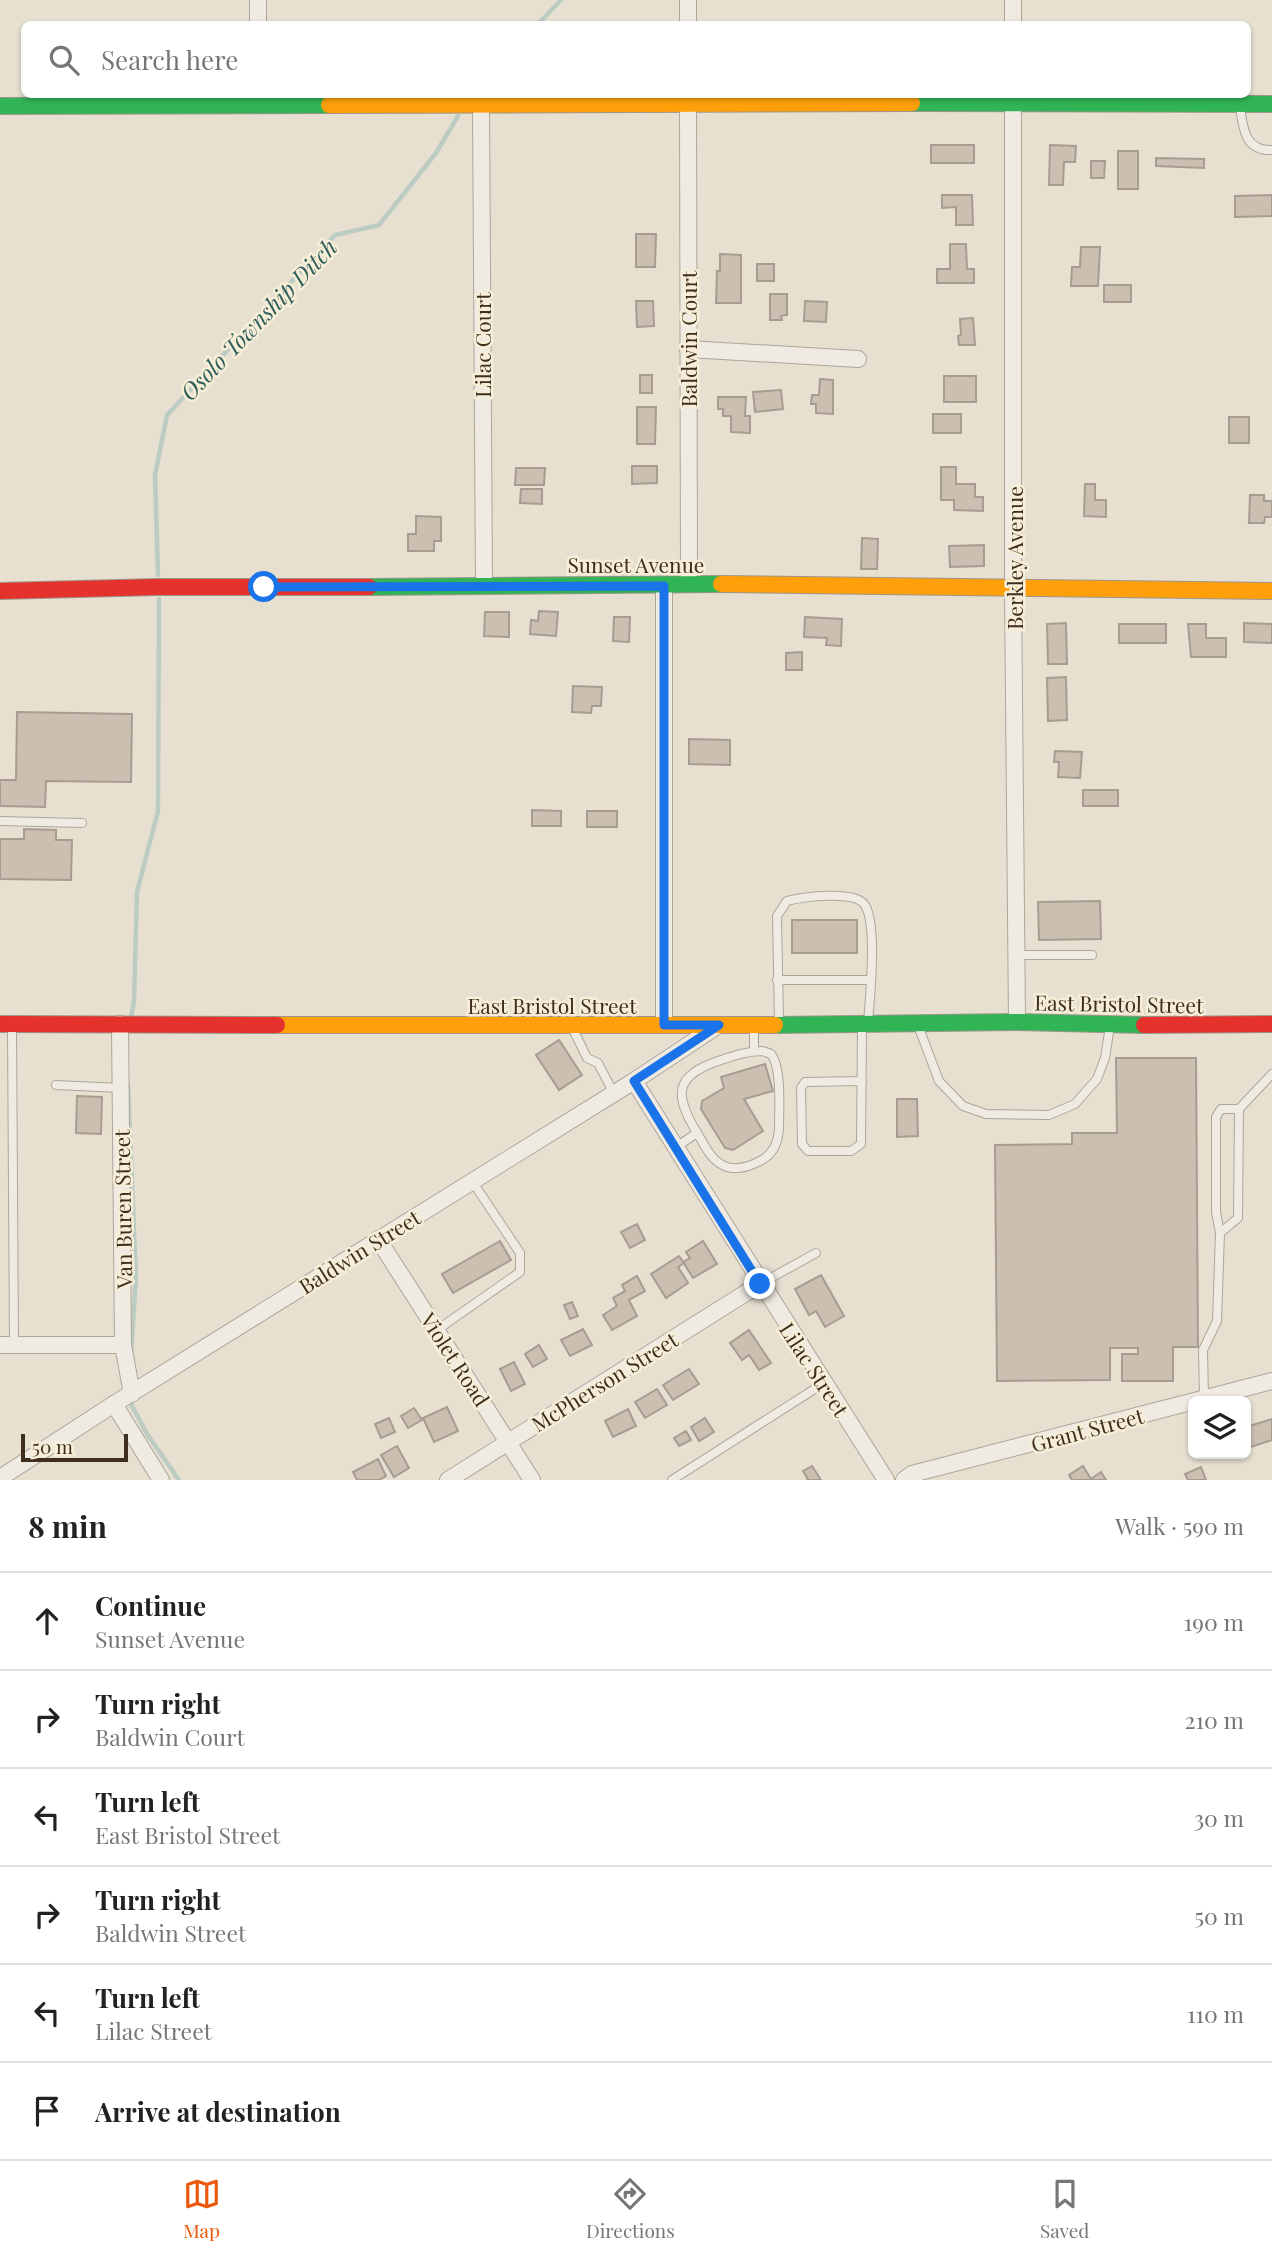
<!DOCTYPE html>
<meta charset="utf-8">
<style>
:root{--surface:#fff;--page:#f2f2f2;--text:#222;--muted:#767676;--line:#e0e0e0;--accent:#ea580c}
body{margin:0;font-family:"Playfair Display",serif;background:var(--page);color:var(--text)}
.controls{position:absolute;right:21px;bottom:21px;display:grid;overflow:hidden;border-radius:10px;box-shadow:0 2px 5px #0004}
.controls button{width:63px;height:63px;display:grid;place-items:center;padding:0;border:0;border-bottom:2px solid var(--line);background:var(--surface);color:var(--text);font:35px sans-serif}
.scale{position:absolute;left:21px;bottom:18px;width:107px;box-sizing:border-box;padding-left:7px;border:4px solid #3d2e20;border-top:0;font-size:19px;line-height:24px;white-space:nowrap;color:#3d2e20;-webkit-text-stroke:5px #f7eed8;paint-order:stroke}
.stop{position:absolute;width:21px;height:21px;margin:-16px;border:5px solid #1a73e8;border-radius:50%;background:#fff}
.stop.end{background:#1a73e8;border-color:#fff;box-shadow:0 2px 7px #0008}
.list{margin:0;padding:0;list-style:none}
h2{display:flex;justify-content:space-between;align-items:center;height:91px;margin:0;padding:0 28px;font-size:30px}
h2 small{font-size:23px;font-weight:400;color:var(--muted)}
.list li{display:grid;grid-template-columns:46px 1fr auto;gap:21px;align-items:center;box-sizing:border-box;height:98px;padding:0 28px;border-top:2px solid var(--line)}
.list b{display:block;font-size:26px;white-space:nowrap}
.list p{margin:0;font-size:23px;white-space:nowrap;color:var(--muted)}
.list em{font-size:23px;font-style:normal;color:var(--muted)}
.icon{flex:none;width:38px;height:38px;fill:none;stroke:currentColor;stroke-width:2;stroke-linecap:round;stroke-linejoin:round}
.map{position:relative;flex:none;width:1272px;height:1480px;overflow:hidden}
.search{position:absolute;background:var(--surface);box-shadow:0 2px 5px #0004;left:21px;right:21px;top:21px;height:77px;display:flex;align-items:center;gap:18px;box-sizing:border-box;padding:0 24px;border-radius:10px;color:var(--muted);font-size:26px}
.sheet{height:679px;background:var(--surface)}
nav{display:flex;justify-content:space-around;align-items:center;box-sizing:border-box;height:98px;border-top:2px solid var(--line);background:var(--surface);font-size:19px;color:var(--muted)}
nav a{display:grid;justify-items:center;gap:4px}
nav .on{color:var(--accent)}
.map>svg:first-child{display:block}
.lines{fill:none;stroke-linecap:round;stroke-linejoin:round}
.stream{stroke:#bcccc2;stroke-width:4.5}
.building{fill:#cbbfb2;stroke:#a89c90;stroke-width:2}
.lane-casing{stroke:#ada599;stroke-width:10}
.street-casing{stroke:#ada599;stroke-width:18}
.fast-casing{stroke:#9c958a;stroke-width:18}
.slow-casing{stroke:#9c958a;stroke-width:18}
.jam-casing{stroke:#9c958a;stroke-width:18}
.lane{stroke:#efebe3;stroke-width:8}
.street{stroke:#efebe3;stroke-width:16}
.fast{stroke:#30b455;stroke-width:16}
.slow{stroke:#ff9f0a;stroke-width:16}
.jam{stroke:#e5322d;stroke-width:16}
.route{stroke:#1a73e8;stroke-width:9}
.labels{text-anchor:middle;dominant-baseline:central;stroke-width:5;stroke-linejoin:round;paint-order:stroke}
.street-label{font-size:21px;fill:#3d2e20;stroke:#f7eed8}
.water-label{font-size:23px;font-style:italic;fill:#2f5d5a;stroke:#f7eed8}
</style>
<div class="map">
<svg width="1272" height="1480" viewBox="0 0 1272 1480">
<rect width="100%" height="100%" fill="#e7e0d1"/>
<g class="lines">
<g class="stream">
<polyline points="538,24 561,0"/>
<polyline points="158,575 155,475 167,415 335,235 379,225 436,153 458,116"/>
<polyline points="131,1018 134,1001 137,892 158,811 159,599"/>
<polyline points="128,1086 136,1277 131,1353"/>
<polyline points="131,1404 147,1434 179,1480"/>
</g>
</g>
<g class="building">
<rect x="931" y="145" width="43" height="18"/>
<polygon points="1050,145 1076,146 1075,162 1064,162 1063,185 1049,185"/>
<rect x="1118" y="151" width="20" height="38"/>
<polygon points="1156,158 1204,159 1204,168 1156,166"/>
<polygon points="1091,161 1105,161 1104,178 1091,178"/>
<polygon points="942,195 972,195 973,225 956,225 956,207 942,208"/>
<polygon points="1272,195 1272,216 1235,217 1235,196"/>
<polygon points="636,234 656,234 655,267 636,267"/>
<polygon points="950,244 966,244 967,269 974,269 974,283 937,283 937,269 950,269"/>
<polygon points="1081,247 1100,247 1098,286 1071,286 1072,267 1080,267"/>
<polygon points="720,254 741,255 741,303 716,303 717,271 720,271"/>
<rect x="757" y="264" width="17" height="17"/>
<rect x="1104" y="285" width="27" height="17"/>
<polygon points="770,294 787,294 787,315 781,316 782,320 770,320"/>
<polygon points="636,301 653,301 654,326 637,327"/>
<polygon points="805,301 827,302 826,322 804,321"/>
<polygon points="973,318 975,345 959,345 958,336 961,335 960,319"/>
<rect x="640" y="375" width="12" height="18"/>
<rect x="944" y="376" width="32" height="26"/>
<polygon points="820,379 833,380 833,414 816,413 816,404 811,404 812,395 819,395"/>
<polygon points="781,390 783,409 755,412 753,392"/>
<polygon points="718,397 746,397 745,416 750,416 750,433 731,432 731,416 723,416 723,409 718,409"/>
<polygon points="637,407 656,407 655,444 637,444"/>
<rect x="933" y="414" width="28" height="19"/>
<rect x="1229" y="417" width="20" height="26"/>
<polygon points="632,466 657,466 657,483 632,484"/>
<polygon points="941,467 956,467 956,484 975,484 975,497 983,497 983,511 954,510 954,500 941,500"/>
<polygon points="516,468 545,468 544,485 515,485"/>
<polygon points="1085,484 1095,484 1095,500 1106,500 1106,517 1084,516"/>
<polygon points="521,489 542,489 542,504 520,503"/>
<polygon points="1250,495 1264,495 1264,501 1272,501 1272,517 1265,517 1264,523 1249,523"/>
<polygon points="416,516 441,517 441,541 434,541 434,551 408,551 408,534 416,534"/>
<polygon points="862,538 878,539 877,569 861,569"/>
<polygon points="984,545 984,566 950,567 949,546"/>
<polygon points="539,611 558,612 556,636 530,634 531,620 538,621"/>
<polygon points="485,612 509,612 509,637 484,636"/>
<polygon points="614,617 630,617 629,642 613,641"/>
<polygon points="805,617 842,619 841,646 826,645 827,638 804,637"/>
<polygon points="1066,623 1067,664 1048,664 1047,624"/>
<polygon points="1244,623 1272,624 1272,643 1244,642"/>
<rect x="1119" y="624" width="47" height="19"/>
<polygon points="1188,624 1206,624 1206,638 1226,638 1226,657 1191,657"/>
<polygon points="802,652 802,670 786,670 786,653"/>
<polygon points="1066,677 1067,720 1048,721 1047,678"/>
<polygon points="573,686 602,687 601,706 592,706 591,713 572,712"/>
<polygon points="17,712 132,714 131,782 46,781 45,807 0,806 0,780 16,780"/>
<polygon points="689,739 730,740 730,765 689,764"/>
<polygon points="1055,751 1082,752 1080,778 1058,777 1059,762 1054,762"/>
<rect x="1083" y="790" width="35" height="16"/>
<polygon points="532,810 561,811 561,826 532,826"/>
<rect x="587" y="811" width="30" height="16"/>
<polygon points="24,829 56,830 56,840 72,840 71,880 0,879 0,839 24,839"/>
<polygon points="1100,901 1101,939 1039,940 1038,902"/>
<rect x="792" y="920" width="65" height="33"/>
<polygon points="559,1040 582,1075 559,1090 536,1055"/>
<polygon points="1116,1058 1196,1058 1198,1347 1173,1347 1173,1381 1122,1381 1122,1354 1138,1354 1138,1348 1110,1348 1110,1380 997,1381 995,1145 1072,1144 1072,1133 1117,1133"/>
<polygon points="765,1064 773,1091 744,1099 763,1131 733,1150 725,1148 701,1109 702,1101 724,1088 721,1077"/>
<polygon points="77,1096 102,1097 101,1134 76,1133"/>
<polygon points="897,1099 917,1099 918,1136 897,1137"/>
<polygon points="637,1224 645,1240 630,1248 621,1232"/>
<polygon points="500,1241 511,1260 453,1293 442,1274"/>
<polygon points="703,1241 717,1264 693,1278 683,1262 690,1258 686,1252"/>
<polygon points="679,1256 684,1263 678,1267 688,1283 666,1298 651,1274"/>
<polygon points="821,1275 844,1316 825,1327 816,1311 809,1315 795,1289"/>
<polygon points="637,1276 645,1291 629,1300 637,1316 612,1330 603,1315 617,1306 613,1298 625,1291 622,1285"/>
<polygon points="572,1302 578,1316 570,1319 564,1305"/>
<polygon points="583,1329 592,1345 570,1356 561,1340"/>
<polygon points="749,1330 771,1363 759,1370 749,1355 742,1360 730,1343"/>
<polygon points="539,1345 547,1359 533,1367 525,1354"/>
<polygon points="514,1362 525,1384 511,1391 500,1369"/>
<polygon points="689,1369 699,1384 673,1400 663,1385"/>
<polygon points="657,1389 667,1405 645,1418 635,1402"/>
<polygon points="447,1407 458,1431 434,1442 423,1418"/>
<polygon points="414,1408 422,1420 408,1428 401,1416"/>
<polygon points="628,1409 636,1426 613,1437 605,1421"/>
<polygon points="389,1418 395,1432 381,1438 375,1424"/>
<polygon points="705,1418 714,1432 699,1441 691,1427"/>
<polygon points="1272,1419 1272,1440 1248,1448 1246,1427"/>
<polygon points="686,1431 691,1440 679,1446 674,1438"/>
<polygon points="397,1446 409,1468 394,1477 381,1455"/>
<polygon points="378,1459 386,1476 379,1480 357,1480 353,1472"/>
<polygon points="812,1466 821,1480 807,1480 808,1479 803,1471"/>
<polygon points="1083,1466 1091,1479 1101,1472 1106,1480 1072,1480 1069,1475"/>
<polygon points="1201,1467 1206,1480 1188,1480 1185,1474"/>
</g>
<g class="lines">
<defs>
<g id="lane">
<path d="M1240,107C1243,129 1245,151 1272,150"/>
<polyline points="0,821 82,823"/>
<polyline points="1017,955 1092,955"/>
<polyline points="777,980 871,980"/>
<path d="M779,1022L777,916L787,901C802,897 854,890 864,904C878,921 870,998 868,1022"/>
<polyline points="12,1027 14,1345"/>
<polyline points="919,1028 939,1081 963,1106 986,1114 1049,1115 1075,1104 1097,1079 1105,1058 1110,1026"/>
<polyline points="573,1029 587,1058 598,1063 613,1092"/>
<polyline points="754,1051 754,1026"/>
<path d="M763,1051L771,1054C782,1068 779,1109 779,1128C778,1144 773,1155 758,1162C748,1167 737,1170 727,1167C712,1162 706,1148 699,1136C674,1096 672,1076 721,1060C736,1055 748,1051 763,1051Z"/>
<polyline points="862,1081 805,1082 801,1088 802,1144 808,1151 851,1151 861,1144 862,1028"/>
<polyline points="56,1085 120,1088"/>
<polyline points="676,1147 697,1133"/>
<polyline points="1220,1233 1216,1212 1216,1117 1221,1109 1239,1109"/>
<polyline points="760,1284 816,1253"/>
<polyline points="437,1330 520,1272 520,1253 472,1181"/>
<polyline points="1204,1398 1203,1350 1217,1321 1220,1233 1238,1218 1239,1109 1272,1074"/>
<polyline points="672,1480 824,1383"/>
</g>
<g id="street">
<polyline points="1013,0 1013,24"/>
<polyline points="258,24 258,0"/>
<polyline points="688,24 688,0"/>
<polyline points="688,94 689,584"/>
<polyline points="1013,94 1013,589 1017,1022"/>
<polyline points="481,105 484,585"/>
<polyline points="688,349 858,359"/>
<polyline points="664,586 664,1025"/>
<polyline points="120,1024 123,1345 132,1394"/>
<polyline points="634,1081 886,1480"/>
<polyline points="378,1239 532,1480"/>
<polyline points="0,1345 123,1345"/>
<polyline points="114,1404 161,1480"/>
<polyline points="0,1478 114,1404 634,1081 717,1026"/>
<polyline points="448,1480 760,1284"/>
<polyline points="904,1480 912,1474 1272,1381"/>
</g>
<g id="fast">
<polyline points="912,103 1272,104"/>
<polyline points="0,106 329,105"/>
<polyline points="369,587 721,584"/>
<polyline points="775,1025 1017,1022 1144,1025"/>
</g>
<g id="slow">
<polyline points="329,105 912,103"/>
<polyline points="721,584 1272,591"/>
<polyline points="277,1025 775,1025"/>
</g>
<g id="jam">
<polyline points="0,591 157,587 369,587"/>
<polyline points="0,1024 277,1025"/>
<polyline points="1144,1025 1272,1024"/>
</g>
</defs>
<use href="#lane" class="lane-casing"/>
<use href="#street" class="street-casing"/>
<use href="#fast" class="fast-casing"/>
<use href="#slow" class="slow-casing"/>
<use href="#jam" class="jam-casing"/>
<use href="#lane" class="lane"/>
<use href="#street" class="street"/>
<use href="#fast" class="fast"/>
<use href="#slow" class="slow"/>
<use href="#jam" class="jam"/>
</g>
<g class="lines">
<polyline class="route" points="264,587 664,586 664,1025 719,1025 634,1081 760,1284"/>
</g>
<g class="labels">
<g class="street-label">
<text transform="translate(688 339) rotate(-90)">Baldwin Court</text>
<text transform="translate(482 345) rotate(-90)">Lilac Court</text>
<text transform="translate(1014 558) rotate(-90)">Berkley Avenue</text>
<text x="636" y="564">Sunset Avenue</text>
<text transform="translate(1119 1003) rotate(1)">East Bristol Street</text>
<text x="552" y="1005">East Bristol Street</text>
<text transform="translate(122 1209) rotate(-91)">Van Buren Street</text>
<text transform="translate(359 1251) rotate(-32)">Baldwin Street</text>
<text transform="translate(456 1359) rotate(57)">Violet Road</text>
<text transform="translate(815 1369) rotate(57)">Lilac Street</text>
<text transform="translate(604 1381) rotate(-32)">McPherson Street</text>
<text transform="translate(1087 1429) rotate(-15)">Grant Street</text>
</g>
<g class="water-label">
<text transform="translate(258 319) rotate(-46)">Osolo Township Ditch</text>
</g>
</g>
</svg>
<div class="controls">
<button><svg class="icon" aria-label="layers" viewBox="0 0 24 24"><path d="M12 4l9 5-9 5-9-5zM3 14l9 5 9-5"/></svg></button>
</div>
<div class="scale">50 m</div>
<div class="stop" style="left:264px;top:587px"></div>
<div class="stop end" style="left:760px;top:1284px"></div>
<div class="search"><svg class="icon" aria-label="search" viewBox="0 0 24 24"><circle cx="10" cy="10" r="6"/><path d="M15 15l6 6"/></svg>Search here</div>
</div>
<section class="sheet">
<h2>8 min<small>Walk · 590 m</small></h2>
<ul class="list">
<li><svg class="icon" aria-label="ahead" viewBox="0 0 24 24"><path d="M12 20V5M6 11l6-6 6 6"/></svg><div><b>Continue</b><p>Sunset Avenue</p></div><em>190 m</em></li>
<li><svg class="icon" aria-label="right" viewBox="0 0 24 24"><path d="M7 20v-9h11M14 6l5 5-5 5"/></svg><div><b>Turn right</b><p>Baldwin Court</p></div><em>210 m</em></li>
<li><svg class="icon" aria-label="left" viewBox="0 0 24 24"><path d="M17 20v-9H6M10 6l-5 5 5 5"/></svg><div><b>Turn left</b><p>East Bristol Street</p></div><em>30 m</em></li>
<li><svg class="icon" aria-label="right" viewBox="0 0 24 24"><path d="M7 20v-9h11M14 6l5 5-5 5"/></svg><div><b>Turn right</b><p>Baldwin Street</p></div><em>50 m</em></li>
<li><svg class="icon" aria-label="left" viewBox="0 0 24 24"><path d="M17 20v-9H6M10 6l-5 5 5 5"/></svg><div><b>Turn left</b><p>Lilac Street</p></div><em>110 m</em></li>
<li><svg class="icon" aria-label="arrive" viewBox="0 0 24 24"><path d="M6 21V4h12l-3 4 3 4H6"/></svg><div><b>Arrive at destination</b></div></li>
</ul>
</section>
<nav>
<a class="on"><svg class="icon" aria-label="map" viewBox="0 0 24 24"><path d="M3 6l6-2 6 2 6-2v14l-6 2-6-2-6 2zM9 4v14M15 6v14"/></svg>Map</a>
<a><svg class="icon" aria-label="directions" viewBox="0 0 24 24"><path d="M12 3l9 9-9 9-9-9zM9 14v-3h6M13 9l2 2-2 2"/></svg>Directions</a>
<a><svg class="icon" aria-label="saved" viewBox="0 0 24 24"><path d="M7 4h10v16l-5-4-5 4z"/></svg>Saved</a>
</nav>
